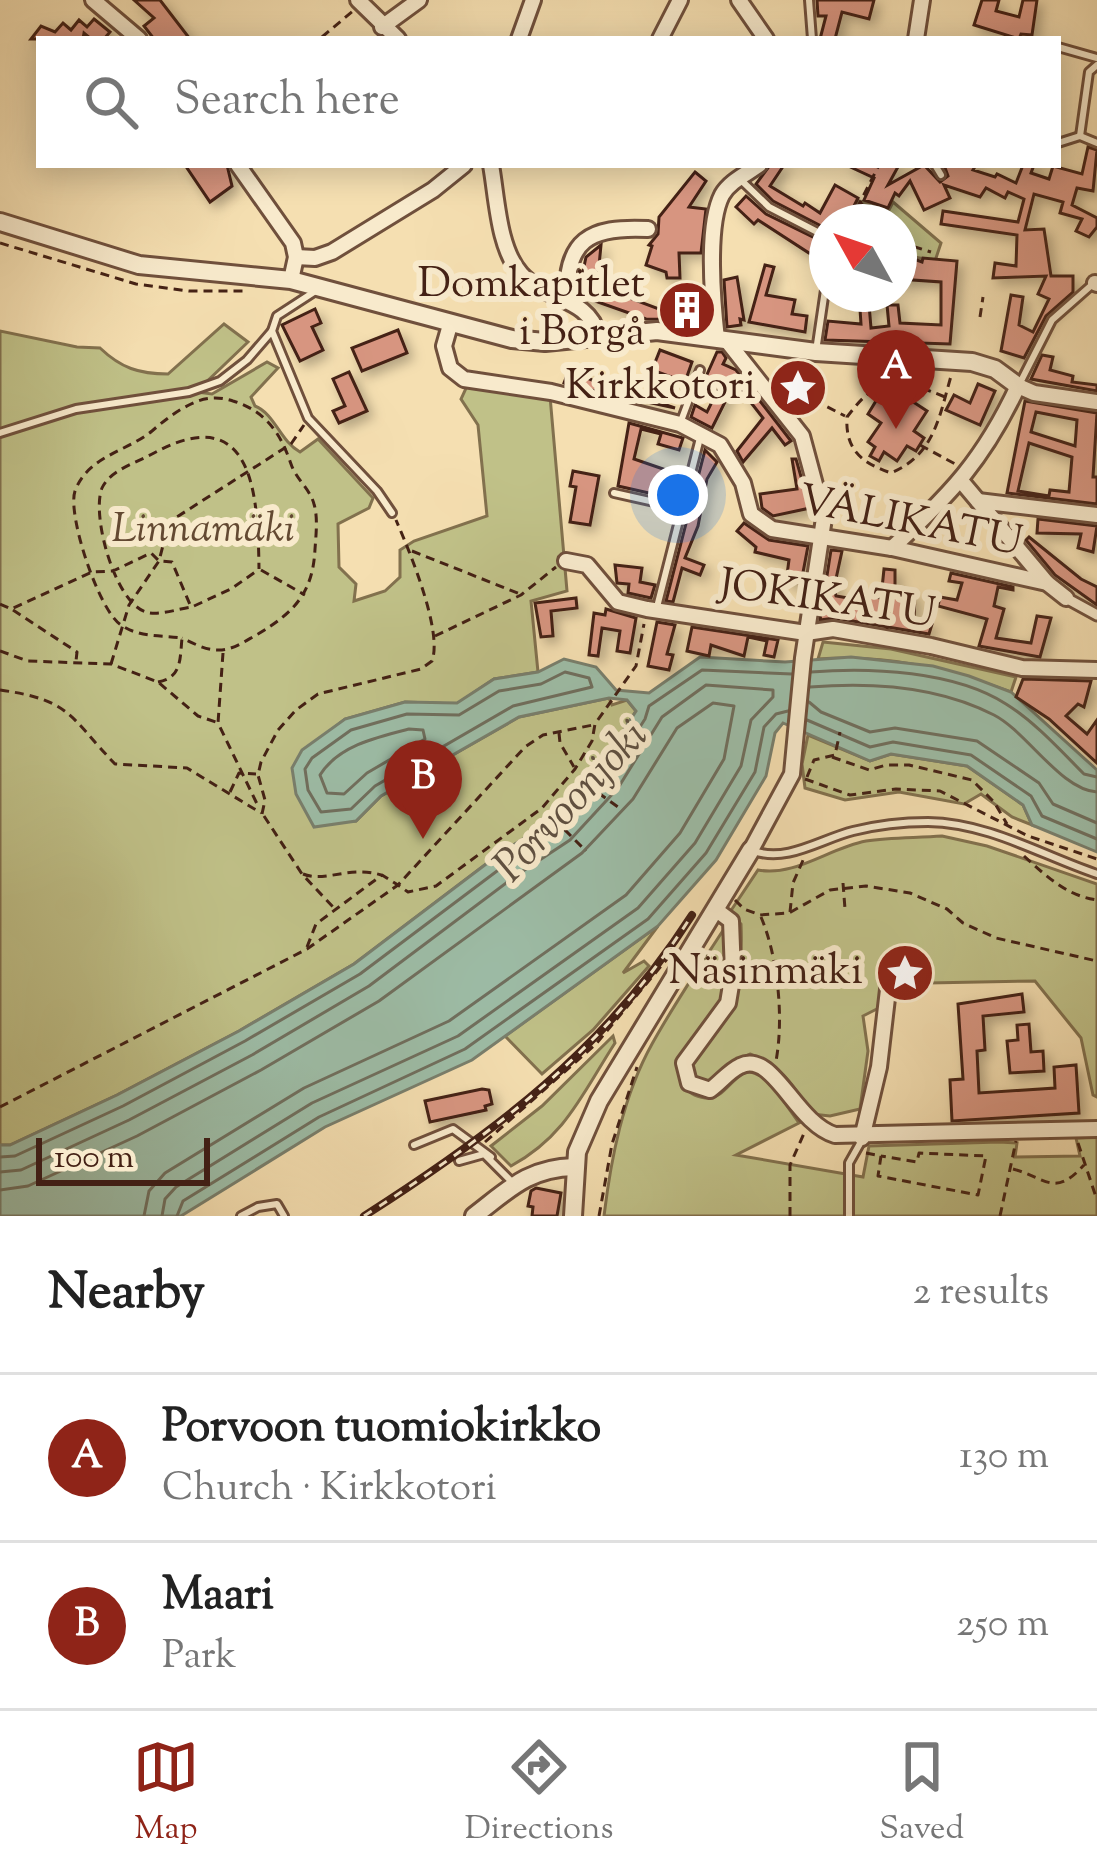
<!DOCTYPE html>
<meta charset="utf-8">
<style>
:root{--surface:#fff;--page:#f2f2f2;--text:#222;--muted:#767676;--line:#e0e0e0;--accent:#8f2418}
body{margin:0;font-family:"Sorts Mill Goudy",serif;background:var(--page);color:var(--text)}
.compass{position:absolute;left:809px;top:204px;width:108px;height:108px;border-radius:50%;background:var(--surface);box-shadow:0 6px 30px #0003;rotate:310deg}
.scale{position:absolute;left:36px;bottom:30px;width:174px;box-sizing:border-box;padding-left:12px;border:6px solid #442115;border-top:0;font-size:33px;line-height:42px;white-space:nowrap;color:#442115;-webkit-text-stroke:9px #f8eacc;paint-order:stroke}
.you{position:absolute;left:678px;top:495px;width:42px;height:42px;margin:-30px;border:9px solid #fff;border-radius:50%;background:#1a73e8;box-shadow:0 0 0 18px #1a73e833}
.badge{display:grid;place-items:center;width:78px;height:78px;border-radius:50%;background:var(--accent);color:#fff;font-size:39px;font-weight:700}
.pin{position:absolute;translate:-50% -99px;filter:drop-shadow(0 3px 6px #0008)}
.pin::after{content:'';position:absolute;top:63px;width:42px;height:36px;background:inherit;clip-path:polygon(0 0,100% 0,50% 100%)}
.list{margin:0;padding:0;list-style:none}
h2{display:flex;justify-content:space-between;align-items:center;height:156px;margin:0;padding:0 48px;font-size:51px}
h2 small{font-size:39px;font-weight:400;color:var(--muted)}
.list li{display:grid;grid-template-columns:78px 1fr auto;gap:36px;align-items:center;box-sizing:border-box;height:168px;padding:0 48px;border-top:3px solid var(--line)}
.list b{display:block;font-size:45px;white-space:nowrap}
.list p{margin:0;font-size:39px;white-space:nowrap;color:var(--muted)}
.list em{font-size:39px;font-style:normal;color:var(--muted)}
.icon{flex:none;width:66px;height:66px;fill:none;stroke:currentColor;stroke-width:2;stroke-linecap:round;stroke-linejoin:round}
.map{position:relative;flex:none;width:1097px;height:1216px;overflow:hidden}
.search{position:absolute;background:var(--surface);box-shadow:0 6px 30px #0003;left:36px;right:36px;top:36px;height:132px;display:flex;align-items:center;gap:30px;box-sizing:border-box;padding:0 42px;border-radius:0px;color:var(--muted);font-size:45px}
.sheet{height:492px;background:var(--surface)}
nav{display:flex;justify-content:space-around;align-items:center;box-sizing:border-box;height:168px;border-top:3px solid var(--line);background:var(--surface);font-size:33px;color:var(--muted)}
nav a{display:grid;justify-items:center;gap:6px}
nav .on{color:var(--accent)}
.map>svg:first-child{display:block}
.green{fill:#c0c188;stroke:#82714e;stroke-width:3}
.water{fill:#9dbda7;stroke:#797f6d;stroke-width:3}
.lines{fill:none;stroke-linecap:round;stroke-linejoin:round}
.shore{stroke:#706f5e;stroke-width:3}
.building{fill:#d79580;stroke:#442115;stroke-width:3;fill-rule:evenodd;filter:url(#shadow)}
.service-casing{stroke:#70503c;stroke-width:12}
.pedestrian-casing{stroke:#70503c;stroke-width:15}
.minor-casing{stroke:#70503c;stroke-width:20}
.tertiary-casing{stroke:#70503c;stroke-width:22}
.path{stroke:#442115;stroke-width:3;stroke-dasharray:9 6;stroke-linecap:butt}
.service{stroke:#f8eacc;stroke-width:6}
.pedestrian{stroke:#f8eacc;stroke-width:9}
.minor{stroke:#f8eacc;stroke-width:14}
.tertiary{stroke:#f8eacc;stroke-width:16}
.rail-casing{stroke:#442115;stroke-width:8}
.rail{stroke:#f8eacc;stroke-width:3;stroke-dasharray:9;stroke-linecap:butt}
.labels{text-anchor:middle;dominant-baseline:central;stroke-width:12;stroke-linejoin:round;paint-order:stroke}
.poi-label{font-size:42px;fill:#442115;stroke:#f8eacc;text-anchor:end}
.street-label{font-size:42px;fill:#442115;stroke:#f8eacc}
.park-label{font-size:42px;font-style:italic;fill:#634932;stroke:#f8eacc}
.water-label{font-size:45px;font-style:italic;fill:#5f5041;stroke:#f8eacc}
</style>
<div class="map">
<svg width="1097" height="1216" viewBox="0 0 1097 1216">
<defs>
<filter id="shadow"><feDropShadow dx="5.5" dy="5.5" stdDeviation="6" flood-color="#0004"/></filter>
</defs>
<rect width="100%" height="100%" fill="#f5dfb1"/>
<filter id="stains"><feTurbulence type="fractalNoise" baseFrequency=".00167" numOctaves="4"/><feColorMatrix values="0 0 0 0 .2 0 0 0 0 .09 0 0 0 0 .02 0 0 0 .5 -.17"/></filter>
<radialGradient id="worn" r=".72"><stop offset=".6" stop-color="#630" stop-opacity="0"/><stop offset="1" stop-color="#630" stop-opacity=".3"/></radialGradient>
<g class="green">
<polygon points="859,201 889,210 893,202 941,243 935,261 899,254 899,222 850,222"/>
<path d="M224,324L248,342L196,392L212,394L267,362L278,368L251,397L255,406C275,414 280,441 300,452L318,439L373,498L369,508L338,524L339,567L356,584L354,601L385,591L400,577V550L414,541L487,516L478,425L461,399L467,386L550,396L567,591L531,601L538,672L494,679L457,704L405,702L345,719L325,735L333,822L356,821L381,796L519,717L609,698L612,705L627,700L636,711L596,773L551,821L498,855L354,964L239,1031L117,1095L10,1145H0V331L77,347L100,348C121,368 139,374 168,374Z"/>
<path d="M823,642L891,649L1016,677L1011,692C947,668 886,654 818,659Z"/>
<polygon points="808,735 870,761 891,754 967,766 1023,805 1032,825 1012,817 981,794 964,804 899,792 845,800 805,788 802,764"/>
<path d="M942,836L987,846L1097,884V1097L1093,1095L1081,1038L1035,981L928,983L863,1016L868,1051L860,1109L830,1116L812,1114C794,1087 782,1065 750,1054L734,1061L706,1084L695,1080L692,1061C731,1007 744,995 741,924L730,912L758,870C795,877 829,848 866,841C890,837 917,838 942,836Z"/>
<polygon points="658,926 623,973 644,961 649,966 593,1030 542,1074 505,1036"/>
<path d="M722,932C731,949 729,988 720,1006C708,1029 662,1055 684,1086C690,1094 699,1098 709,1098C726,1097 733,1073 754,1069L765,1075L799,1123L736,1155L863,1177L869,1146L999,1142L1017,1143L1015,1157L1080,1156L1076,1138L1097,1137V1216H604C611,1158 623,1096 652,1044C673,1006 698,969 722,932Z"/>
<path d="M613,1036L615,1043C582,1094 566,1136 511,1166L491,1146L542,1106Z"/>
</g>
<polygon class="water" points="700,657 785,662 851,657 933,666 969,676 1011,692 1097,770 1097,852 1032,825 1023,805 967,766 891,754 870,761 783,723 775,733 766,776 716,860 658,926 472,1060 325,1127 181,1216 0,1216 0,1145 10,1145 117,1095 239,1031 354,964 498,855 551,821 596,773 636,711 627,700 609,698 519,717 381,796 356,821 314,827 296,794 292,768 302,750 345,719 405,702 457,703 494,679 538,672 564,659 596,667 616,690 649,693"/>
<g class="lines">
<g class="shore">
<polygon points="565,672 589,678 592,687 513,706 375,786 351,809 321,812 308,790 305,769 312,758 351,730 407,714 459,715 499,691 541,684"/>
<path d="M811,672C870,667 955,671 1006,704C1035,722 1060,750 1084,774L1097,777"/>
<path d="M810,687C871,682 938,686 994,715C1027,732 1061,790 1097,792"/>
<polyline points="809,702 821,712 870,732 895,728 977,741 1039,783 1053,804 1097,823"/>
<polyline points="807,720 870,747 893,742 971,755 1031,796 1042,816 1097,839"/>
<path d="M409,729L423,730L425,739L367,773L344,794L327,793L320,775C338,746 377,737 409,729Z"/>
<polyline points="0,1157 15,1156 123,1106 245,1041 360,974 505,865 560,829 606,780 645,719 649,706 702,670 792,674"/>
<polyline points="0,1172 21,1170 129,1120 252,1055 369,986 514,877 570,840 618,788 662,717 706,685 773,690 773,697 751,720 741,766 695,843 638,908 458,1036 312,1103 176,1187 165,1199 162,1216"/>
<polyline points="0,1190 28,1186 137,1136 261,1070 379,1001 582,853 633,799 677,728 713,703 734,706 724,759 680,833 626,895 449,1021 304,1088 165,1173 149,1191 144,1216"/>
<polyline points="177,1216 183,1201 319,1117 465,1049 648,919 706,853 755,772 764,727 776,714 788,711"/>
</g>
</g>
<g class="building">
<polygon points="134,0 160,0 190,39 154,39 144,26 154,18"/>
<polygon points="817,0 874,0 869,19 842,12 835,39 820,39 826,16 818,16"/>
<polygon points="982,0 999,0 996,11 1019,17 1023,0 1037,0 1032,35 1021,34 1019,39 974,25"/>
<polygon points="94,19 110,32 104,39 91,39 84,33 83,39 31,39 41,26 55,32 63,23 71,30 79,20 87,27"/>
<polygon points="1088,147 1097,150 1093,191 1077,188 1072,205 1097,218 1097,227 1089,237 1076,231 1082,219 1060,213 1063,202 1034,194 1025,230 1044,229 1051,276 1073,276 1073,292 1046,316 1024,358 1001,351 1011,295 1023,297 1019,325 1033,332 1049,299 1038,294 1046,276 993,278 995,263 1016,266 1017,235 941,224 943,211 1018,222 1024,199 1008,192 1005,198 986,188 980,197 944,185 950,198 924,210 910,181 899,196 895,193 888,208 864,200 874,178 846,165 899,165 888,185 924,165 940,182 948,176 944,165 976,165 973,170 995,177 997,174 1016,183 1023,165 1034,165 1031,173 1049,179 1053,166 1082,174"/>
<polygon points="185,165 227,165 232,186 210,202"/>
<polygon points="770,165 784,165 770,186 803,206 805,203 820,213 835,185 858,198 846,222 827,222 827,229 773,201 756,184"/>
<polygon points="695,172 706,181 689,207 706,209 701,253 679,253 680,278 667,278 666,272 646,265 652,246 649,245 658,234 659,217"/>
<polygon points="746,196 766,214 827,244 827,258 809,253 758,220 754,224 736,207"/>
<polygon points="601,245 599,266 592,284 664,311 665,300 702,301 704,320 646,319 578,295 586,257"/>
<polygon points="903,255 922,262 923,258 957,261 950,344 825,340 828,321 861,324 859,294 879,294 880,303 869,304 871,328 889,326 887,305 898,305 900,323 941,325 941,282 899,279"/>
<polygon points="765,265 774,267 766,295 795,300 792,314 807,316 805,332 749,322"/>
<polygon points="737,277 744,320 740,319 741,325 727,327 724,280"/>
<polygon points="315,309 321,323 312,327 323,350 300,361 282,325"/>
<polygon points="398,330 407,353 362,371 352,348"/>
<polygon points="660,350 692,362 685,382 652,370"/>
<polygon points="717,352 722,352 726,358 723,364 736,370 791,441 785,445 772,428 743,462 737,451 763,418 735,382 712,428 691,417 695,405 707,412 720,386 705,379"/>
<polygon points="1042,355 1053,357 1050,370 1073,376 1072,382 1097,385 1097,391 1031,379"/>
<polygon points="569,370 592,380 675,408 568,385 564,383"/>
<polygon points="349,372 367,411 339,423 333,411 345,406 333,379"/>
<polygon points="978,384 995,391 980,425 946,410 954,395 970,403"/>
<polygon points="898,392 927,411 914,431 924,438 916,451 907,446 897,461 884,452 879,461 870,456 875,447 868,442 881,423 868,414 879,396 890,404"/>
<path d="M1025,401L1097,413L1093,477H1097V504L1007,493ZM1036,412L1077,420L1075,446L1031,432ZM1029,443L1072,457L1069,492L1050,490L1049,496L1018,491Z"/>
<polygon points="629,423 683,438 679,450 658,444 661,434 641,429 634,459 669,471 662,496 618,486"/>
<polygon points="705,450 717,462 707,479 698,526 685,558 704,565 700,575 682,568 673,602 666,601"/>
<polygon points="792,459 796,459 810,508 773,516 762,508 760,494 797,489"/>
<polygon points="573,471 599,476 590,525 570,522 576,487 570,486"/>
<polygon points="1038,519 1097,526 1093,552 1078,548 1081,534 1037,533"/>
<polygon points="744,523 769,540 808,546 801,583 786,582 789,560 755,552 756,547 737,531"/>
<polygon points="1029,537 1081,579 1097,587 1097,605 1055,575 1026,540"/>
<polygon points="831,550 842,551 834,588 836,596 854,599 855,594 881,598 884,569 895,570 895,591 915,595 914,620 932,624 929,634 835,618 820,620"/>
<polygon points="615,565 642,568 640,582 655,585 651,598 628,593 629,584 617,583"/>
<polygon points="951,573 1013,587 1013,590 998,587 994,606 1004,609 996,638 1031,643 1037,616 1051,618 1040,657 979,646 987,619 938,606 940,597 957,600 962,583 949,581"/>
<polygon points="576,598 577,608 551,611 553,636 541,637 535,603"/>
<polygon points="606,609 636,618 630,653 617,651 620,631 602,628 598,656 589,655 594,613 605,615"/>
<polygon points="657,622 675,625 667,654 673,655 669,670 648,666"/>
<polygon points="692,627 778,640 774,657 764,655 767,641 748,637 744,656 711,645 709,656 687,651"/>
<polygon points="1023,679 1091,681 1084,707 1078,704 1066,716 1087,734 1097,720 1097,763 1049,719 1016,697"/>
<polygon points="1022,994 1024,1012 983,1016 985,1050 977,1051 979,1093 1055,1088 1054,1067 1076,1065 1079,1113 952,1121 950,1080 963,1079 958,1004"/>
<polygon points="1029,1024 1031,1052 1043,1051 1044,1071 1010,1073 1007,1041 1018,1040 1017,1025"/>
<polygon points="482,1089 489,1090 492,1104 485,1106 486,1110 430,1122 425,1101"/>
<polygon points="536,1188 561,1193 557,1216 532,1216 533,1207 528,1206 531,1191"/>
</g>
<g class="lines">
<defs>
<g id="service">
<polyline points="809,0 812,39"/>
<polyline points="1058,47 1097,58"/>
<polyline points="1080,136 1089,72 1097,65"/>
<polyline points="1058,143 1080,136 1097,143"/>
<polyline points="935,165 941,175"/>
<polyline points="742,181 769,207 827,237"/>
<polyline points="317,290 277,316 272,331 308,418 377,491 392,513"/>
<polyline points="816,351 825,290"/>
<polyline points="1021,381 1052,320 1094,283"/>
<polyline points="681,421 700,370"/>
<polyline points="0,433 76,409 189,392 220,381 247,360 272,331"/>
<polyline points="614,493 681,508"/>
<polyline points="657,607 701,434"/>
<path d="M754,851C787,863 821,839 853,831C877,825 903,822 928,822C989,823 1041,855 1097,874"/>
<polyline points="414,1145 453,1129 491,1157"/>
<polyline points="459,1161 484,1154 513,1183"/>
<polyline points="241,1216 258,1207 277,1204 284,1216"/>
<polyline points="849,1216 849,1163 862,1140"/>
</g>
<polyline id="pedestrian" points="1066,598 1097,615"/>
<g id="minor">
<polyline points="93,0 139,39"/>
<polyline points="358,0 398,39"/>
<polyline points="739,0 766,39"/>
<polyline points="382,27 419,0"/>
<polyline points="519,39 533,0"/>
<polyline points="660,39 680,0"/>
<polyline points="916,39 922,0"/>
<polyline points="238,165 293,243 296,257 291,280"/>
<path d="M491,165C497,198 498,248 521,274C545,301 590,297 598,336"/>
<polyline points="296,257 315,258 332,252 433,190 464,165"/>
<polyline points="1095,283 1097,284"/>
<path d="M567,301C565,240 589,226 648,229"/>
<polyline points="450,325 444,346 450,368 464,379 551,392 680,424 720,445 743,483 751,514 772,529 892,548 1047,583 1066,598"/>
<path d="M717,339C713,304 706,226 722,195C730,181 747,174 759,165"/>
<polyline points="727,341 802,436 824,518 803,658 792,774 751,850"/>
<polyline points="962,482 1047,583"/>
<polyline points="978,501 1097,515"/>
<path d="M892,548C951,494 984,459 1018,386L1034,393L1097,402"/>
<polyline points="566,561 587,565 618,602 647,609 806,633 833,629 931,646 1022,668 1097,670"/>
<path d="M715,909L731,921L733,973L728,1003L684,1063L689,1083L710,1090C720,1083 729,1071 740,1066C773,1049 795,1123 835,1135L1097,1129"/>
<polyline points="862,1138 879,1067 889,981"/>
</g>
<g id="tertiary">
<polyline points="0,222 139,265 291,280 512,339 545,342 657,331 816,352 972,362 995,369 1018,386"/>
<path d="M474,1216C508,1190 528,1168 574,1167"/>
<polyline points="573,1216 577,1152 599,1101 751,850"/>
</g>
</defs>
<use href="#service" class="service-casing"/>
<use href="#pedestrian" class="pedestrian-casing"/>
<use href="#minor" class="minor-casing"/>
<use href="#tertiary" class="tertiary-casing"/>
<g class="path">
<polyline points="322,37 353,11"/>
<polyline points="860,202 872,216 865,222"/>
<polyline points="850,222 879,165"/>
<polyline points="899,242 931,252"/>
<polyline points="0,243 136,284 189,291 243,291"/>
<polyline points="980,317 983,297"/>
<path d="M945,397C896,377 880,373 847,417C845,450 862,463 891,473C934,455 939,418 951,376"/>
<polyline points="814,400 845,416"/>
<polyline points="920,445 957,465"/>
<polyline points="412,551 520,594"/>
<polyline points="261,570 305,595"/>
<polyline points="876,586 883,599 892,601 887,629"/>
<path d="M0,604L11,609L92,572L113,571L151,553L159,561L172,562L191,607C178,609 158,616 146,612C115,603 91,515 102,488C110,470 138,462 154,453C254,399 258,496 259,569"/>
<polyline points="194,606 231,589 258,570"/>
<polyline points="13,610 77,652 76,661"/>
<polyline points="435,636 521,595 556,567"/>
<polyline points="0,651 28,661 111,664 158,682 198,716 216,722"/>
<polyline points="223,653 218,723 259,808"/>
<polyline points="111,664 129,605 159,561 169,522 291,444 304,425"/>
<path d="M158,682C182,678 180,658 182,638C162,635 140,638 121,625C99,611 67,515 75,491C88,456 126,452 152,431C166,419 180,408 198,401C209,397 221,397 233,401C266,411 281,434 291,464C296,479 310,489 314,504C318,517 316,535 315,549C313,592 295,612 258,634C245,641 232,651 217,650C205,650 193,643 182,638"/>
<path d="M0,690C71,700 69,716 115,764L187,768L261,813"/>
<polyline points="559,733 560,743 574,767"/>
<polyline points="832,757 869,770 886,765 909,765 972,780 994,802 1007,824"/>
<polyline points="807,777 814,760 835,755 840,732"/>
<polyline points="805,779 850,795 896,789 940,791 1028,836 1097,859"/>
<polyline points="586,784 622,810"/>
<polyline points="230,792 239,773 256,774"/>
<path d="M262,814L265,800L258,775L261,762L278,730L296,710L318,694L421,669L432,661C443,631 409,550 396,520"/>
<polyline points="264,816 302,874 334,908"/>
<polyline points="554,819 586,851"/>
<path d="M1024,856C1046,876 1067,896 1097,900"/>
<path d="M303,874C326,883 349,865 381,875"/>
<polyline points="843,883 845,909"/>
<polyline points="735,900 744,909 760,915 789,913 830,890 866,886 910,893 947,909 963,923 996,938 1097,961"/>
<polyline points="790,912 793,883 804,858"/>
<path d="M761,917C778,957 784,1018 776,1061"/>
<polyline points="307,947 316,924 382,875 398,885 525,747 543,735 593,725"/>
<polyline points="0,1107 307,949 398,885 408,892 436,886 542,808 575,769 592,741 595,724 636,666 644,624"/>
<polyline points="485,1142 596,1044 672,953"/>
<polyline points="1078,1143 1097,1200"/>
<polyline points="866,1153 881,1156 878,1176 978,1195 986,1156 919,1153 917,1162 881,1156"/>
<path d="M1013,1169C1047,1178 1054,1198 1084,1165"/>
<polyline points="599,1216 612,1144 637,1067"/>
<polyline points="790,1216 790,1165 805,1131"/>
<polyline points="1000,1216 1016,1141"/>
</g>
<use href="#service" class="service"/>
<use href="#pedestrian" class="pedestrian"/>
<use href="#minor" class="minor"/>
<use href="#tertiary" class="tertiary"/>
<defs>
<path id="rail" d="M364,1216C496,1132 606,1049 692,915"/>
</defs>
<use href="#rail" class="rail-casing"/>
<use href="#rail" class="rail"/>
</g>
<defs>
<symbol id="building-disc" viewBox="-11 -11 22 22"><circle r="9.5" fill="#8f2418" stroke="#f8eacc"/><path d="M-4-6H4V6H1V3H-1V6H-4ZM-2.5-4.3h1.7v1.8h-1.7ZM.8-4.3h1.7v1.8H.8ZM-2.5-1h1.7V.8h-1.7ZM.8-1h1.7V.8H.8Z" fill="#fff"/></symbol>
<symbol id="sight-disc" viewBox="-11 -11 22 22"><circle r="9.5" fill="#8f2418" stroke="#f8eacc"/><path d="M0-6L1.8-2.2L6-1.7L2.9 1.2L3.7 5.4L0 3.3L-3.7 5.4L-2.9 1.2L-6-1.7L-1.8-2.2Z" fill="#fff"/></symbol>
</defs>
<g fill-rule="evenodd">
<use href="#building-disc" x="654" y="277" width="66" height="66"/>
<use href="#sight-disc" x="765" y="355" width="66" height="66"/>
<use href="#sight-disc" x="872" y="940" width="66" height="66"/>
</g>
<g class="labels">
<g class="poi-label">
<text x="645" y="286">Domkapitlet<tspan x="645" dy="48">i Borgå</tspan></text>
<text x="756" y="388">Kirkkotori</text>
<text x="863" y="973">Näsinmäki</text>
</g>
<g class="street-label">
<text transform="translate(910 523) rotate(11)">VÄLIKATU</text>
<text transform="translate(827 601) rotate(8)">JOKIKATU</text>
</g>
<g class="park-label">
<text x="203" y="531">Linnamäki</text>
</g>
<g class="water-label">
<text transform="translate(573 803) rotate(-47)">Porvoonjoki</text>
</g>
</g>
<rect width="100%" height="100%" filter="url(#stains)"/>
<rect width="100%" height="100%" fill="url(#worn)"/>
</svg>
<svg class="compass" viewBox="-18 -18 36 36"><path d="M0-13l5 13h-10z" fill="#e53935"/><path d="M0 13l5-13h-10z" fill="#767676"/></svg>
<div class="scale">100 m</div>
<div class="you"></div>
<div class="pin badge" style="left:896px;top:429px">A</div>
<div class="pin badge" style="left:423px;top:839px">B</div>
<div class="search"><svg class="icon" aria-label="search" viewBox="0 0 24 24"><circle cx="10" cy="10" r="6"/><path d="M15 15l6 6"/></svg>Search here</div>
</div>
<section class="sheet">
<h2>Nearby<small>2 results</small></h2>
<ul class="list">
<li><span class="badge">A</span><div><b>Porvoon tuomiokirkko</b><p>Church · Kirkkotori</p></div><em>130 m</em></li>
<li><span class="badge">B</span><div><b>Maari</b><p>Park</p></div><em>250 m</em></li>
</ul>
</section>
<nav>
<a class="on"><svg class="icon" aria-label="map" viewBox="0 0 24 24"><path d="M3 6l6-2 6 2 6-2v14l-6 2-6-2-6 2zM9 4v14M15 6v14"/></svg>Map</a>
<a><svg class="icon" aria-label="directions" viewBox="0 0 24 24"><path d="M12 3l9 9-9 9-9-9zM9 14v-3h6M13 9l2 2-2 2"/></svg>Directions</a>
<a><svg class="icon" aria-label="saved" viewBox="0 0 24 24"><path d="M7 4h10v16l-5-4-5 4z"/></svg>Saved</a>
</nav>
